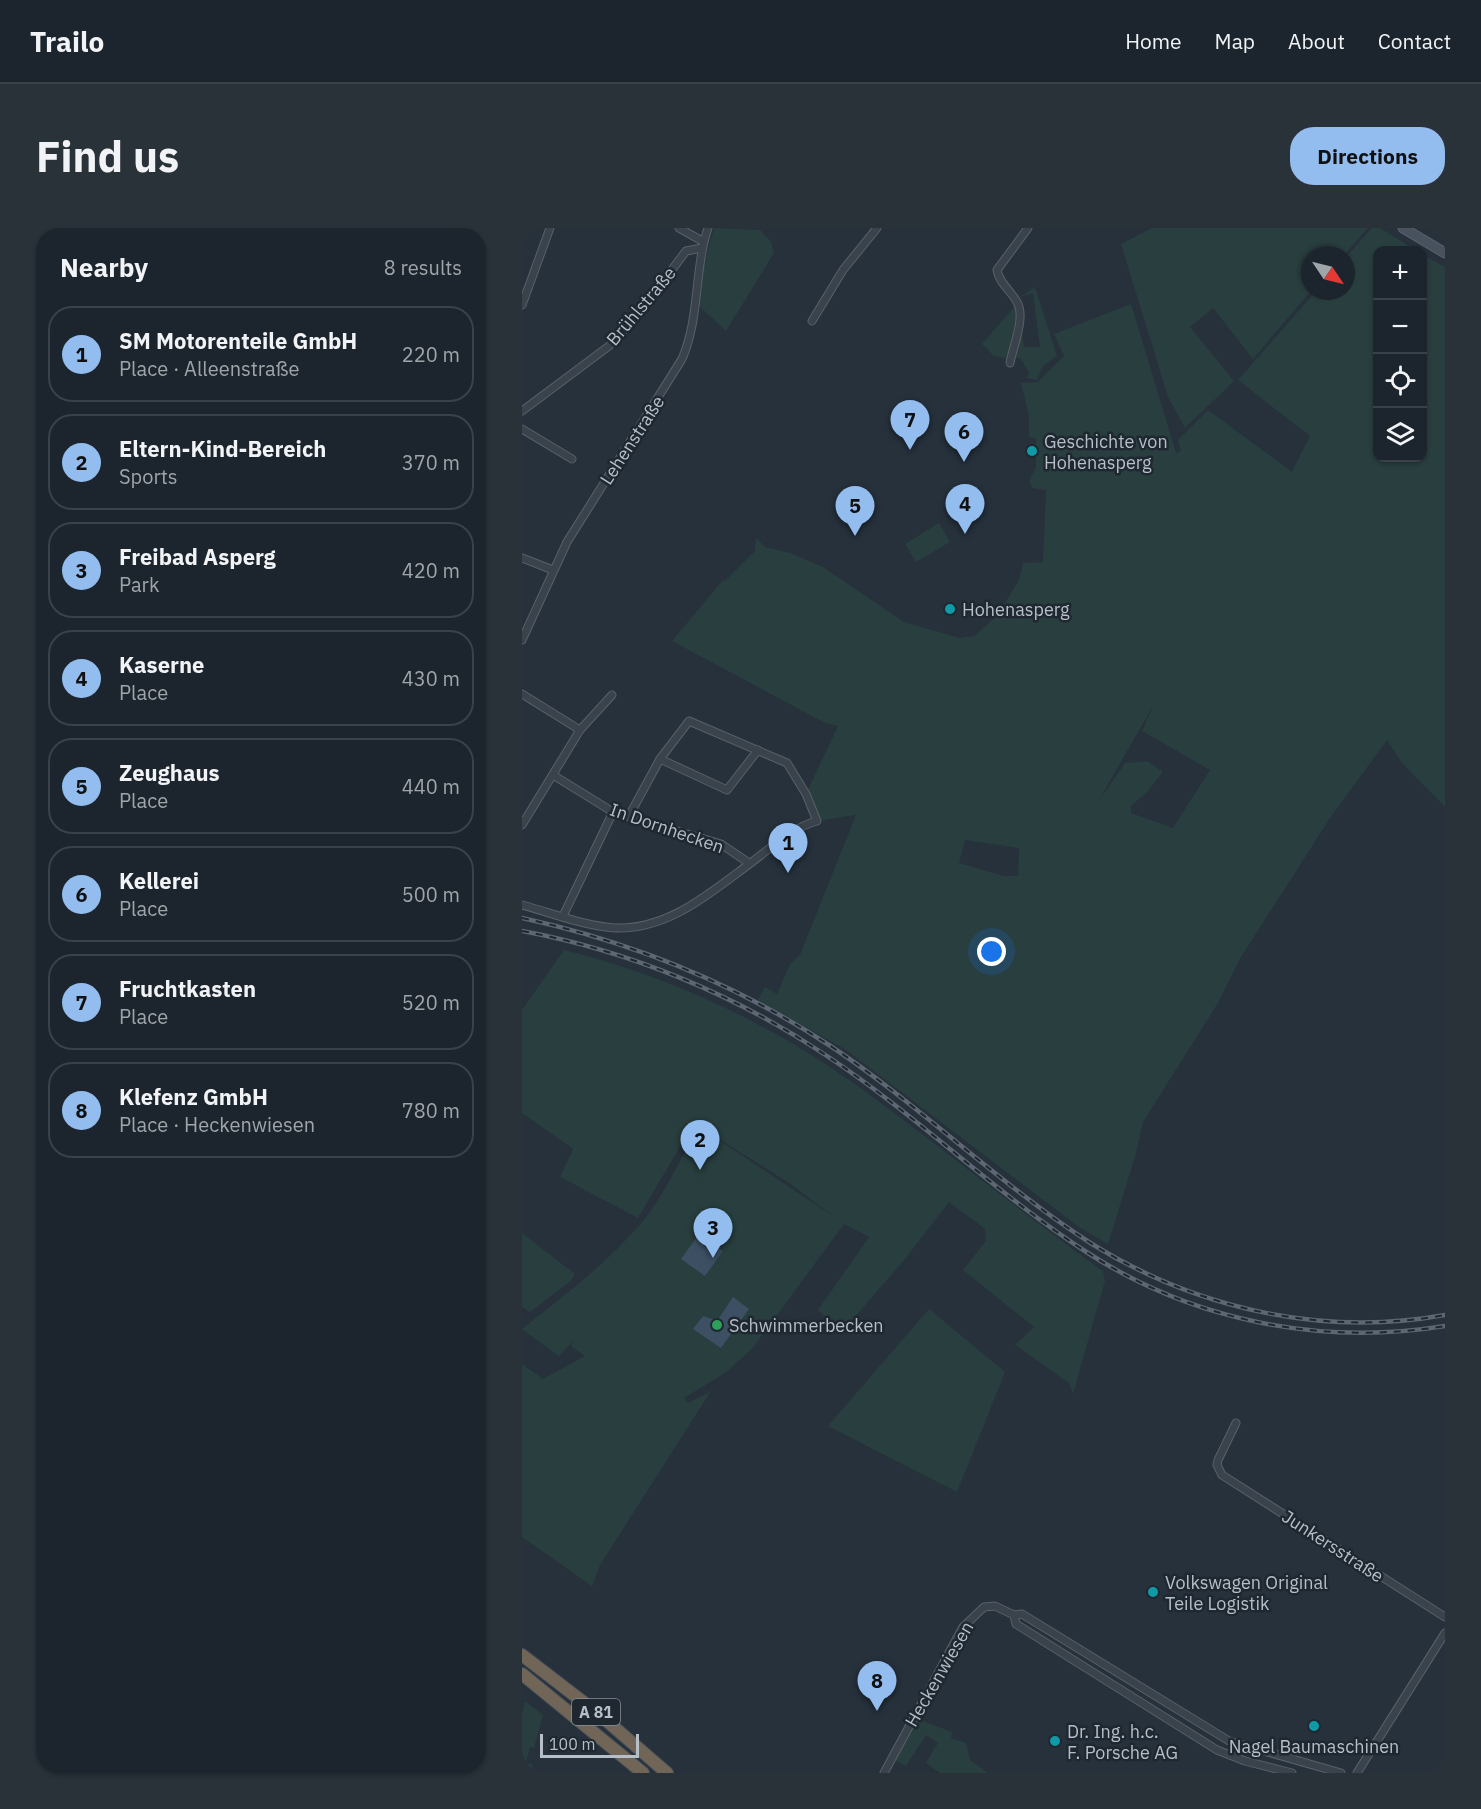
<!DOCTYPE html>
<meta charset="utf-8">
<style>
:root{--surface:#1c252d;--page:#293139;--text:#f1f3f6;--muted:#a0a5aa;--line:#3a4249;--accent:#93bdee}
body{margin:0;font-family:"IBM Plex Sans",sans-serif;background:var(--page);color:var(--text)}
.controls{position:absolute;right:18px;top:18px;display:grid;overflow:hidden;border-radius:12px;box-shadow:0 2px 4px #0004}
.controls button{width:54px;height:54px;display:grid;place-items:center;padding:0;border:0;border-bottom:2px solid var(--line);background:var(--surface);color:var(--text);font:30px sans-serif}
.compass{position:absolute;left:779px;top:18px;width:54px;height:54px;border-radius:50%;background:var(--surface);box-shadow:0 2px 4px #0004;rotate:125deg}
.scale{position:absolute;left:18px;bottom:15px;width:99px;box-sizing:border-box;padding-left:6px;border:3px solid #b6bec7;border-top:0;font-size:16px;line-height:21px;white-space:nowrap;color:#b6bec7;-webkit-text-stroke:4px #1f2831;paint-order:stroke}
.you{position:absolute;left:470px;top:724px;width:21px;height:21px;margin:-15px;border:4px solid #fff;border-radius:50%;background:#1a73e8;box-shadow:0 0 0 9px #1a73e833}
.badge{display:grid;place-items:center;width:39px;height:39px;border-radius:50%;background:var(--accent);color:#111;font-size:20px;font-weight:700}
.pin{position:absolute;translate:-50% -50px;filter:drop-shadow(0 2px 3px #0008)}
.pin::after{content:'';position:absolute;top:32px;width:21px;height:18px;background:inherit;clip-path:polygon(0 0,100% 0,50% 100%)}
.list{margin:0;padding:0;list-style:none}
h2{display:flex;justify-content:space-between;align-items:center;height:78px;margin:0;padding:0 24px;font-size:26px}
h2 small{font-size:20px;font-weight:400;color:var(--muted)}
.list li{display:grid;grid-template-columns:39px 1fr auto;gap:18px;align-items:center;box-sizing:border-box;height:96px;margin:0 12px 12px;padding:0 12px;border:2px solid var(--line);border-radius:24px}
.list b{display:block;font-size:22px;white-space:nowrap}
.list p{margin:0;font-size:20px;white-space:nowrap;color:var(--muted)}
.list em{font-size:20px;font-style:normal;color:var(--muted)}
.icon{flex:none;width:33px;height:33px;fill:none;stroke:currentColor;stroke-width:2;stroke-linecap:round;stroke-linejoin:round}
.map{position:relative;flex:none;width:923px;height:1545px;overflow:hidden;border-radius:24px}
header{display:flex;align-items:center;gap:36px;box-sizing:border-box;height:84px;padding:0 30px;background:var(--surface);border-bottom:2px solid var(--line)}
header strong{font-size:28px}
nav{display:flex;gap:33px;margin-inline-start:auto;font-size:21px}
.intro{display:flex;align-items:center;justify-content:space-between;box-sizing:border-box;height:144px;padding:0 36px}
h1{margin:0;font-size:42px}
.button{padding:15px 27px;border-radius:24px;background:var(--accent);color:#111;font-size:21px;font-weight:700}
main{display:flex;gap:36px;padding:0 36px}
aside{flex:1;background:var(--surface);border-radius:24px;box-shadow:0 2px 4px #0004}
.map>svg:first-child{display:block}
.green{fill:#293e3e;fill-rule:evenodd}
.water{fill:#3d5063}
.lines{fill:none;stroke-linecap:round;stroke-linejoin:round}
.minor-casing{stroke:#58616a;stroke-width:9}
.secondary-casing{stroke:#58616a;stroke-width:11}
.motorway-casing{stroke:#454e57;stroke-width:14}
.minor{stroke:#3a434c;stroke-width:7}
.secondary{stroke:#48525f;stroke-width:9}
.motorway{stroke:#716558;stroke-width:12}
.rail-casing{stroke:#5c6773;stroke-width:4.5}
.rail{stroke:#1f2831;stroke-width:2;stroke-dasharray:7;stroke-linecap:butt}
.culture-dot{fill:#0f9aa8;stroke:#1f2831;stroke-width:2}
.leisure-dot{fill:#2e9e5b;stroke:#1f2831;stroke-width:2}
.labels{text-anchor:middle;dominant-baseline:central;stroke-width:5;stroke-linejoin:round;paint-order:stroke}
.shield{fill:#1f2831;stroke:#89919a;stroke-width:1.5}
.shield-label{font-size:16px;font-weight:bold;fill:#b6bec7}
.street-label{font-size:18px;fill:#b6bec7;stroke:#1f2831}
.poi-label{font-size:18px;fill:#b6bec7;stroke:#1f2831;text-anchor:start}
</style>
<header>
<strong>Trailo</strong>
<nav><a>Home</a><a>Map</a><a>About</a><a>Contact</a></nav>
</header>
<div class="intro"><h1>Find us</h1><a class="button">Directions</a></div>
<main>
<aside>
<h2>Nearby<small>8 results</small></h2>
<ul class="list">
<li><span class="badge">1</span><div><b>SM Motorenteile GmbH</b><p>Place · Alleenstraße</p></div><em>220 m</em></li>
<li><span class="badge">2</span><div><b>Eltern-Kind-Bereich</b><p>Sports</p></div><em>370 m</em></li>
<li><span class="badge">3</span><div><b>Freibad Asperg</b><p>Park</p></div><em>420 m</em></li>
<li><span class="badge">4</span><div><b>Kaserne</b><p>Place</p></div><em>430 m</em></li>
<li><span class="badge">5</span><div><b>Zeughaus</b><p>Place</p></div><em>440 m</em></li>
<li><span class="badge">6</span><div><b>Kellerei</b><p>Place</p></div><em>500 m</em></li>
<li><span class="badge">7</span><div><b>Fruchtkasten</b><p>Place</p></div><em>520 m</em></li>
<li><span class="badge">8</span><div><b>Klefenz GmbH</b><p>Place · Heckenwiesen</p></div><em>780 m</em></li>
</ul>
</aside>
<div class="map">
<svg width="923" height="1545" viewBox="0 0 923 1545">
<rect width="100%" height="100%" fill="#26313c"/>
<g class="green">
<polygon points="192,0 238,2 249,14 252,25 204,103 176,77 180,45"/>
<polygon points="630,0 846,0 822,27 788,27 789,63 731,131 691,80 668,99 712,153 663,200 646,169 599,16"/>
<path d="M850,0H858L893,22H856V230H900L901,27L923,39V579L880,535L865,512L808,590L719,729L696,775L621,894L613,929L586,1016L557,999L324,822L236,772L243,759L255,766L268,736L278,727L334,587L295,593L284,566L316,498L301,494L150,413L201,352L203,353L233,323L234,310L243,319L268,325L301,339L382,394L438,410L452,408L475,388L497,352L501,335L521,334L524,262L510,260L507,253L514,239V211L507,209V188L499,155L516,154L542,128L532,106L609,76L654,225L659,223L656,212L686,182L770,244L788,208L716,152L794,63H824V29ZM631,478L620,503L688,542L651,600L609,585V578L625,564L641,544L625,533L603,535L576,574ZM443,612L497,620L496,648H482L437,635Z"/>
<polygon points="513,59 535,128 521,138 515,152 505,150 507,144 498,130 492,130 499,99 502,119 518,119 511,65 498,69"/>
<polygon points="494,77 495,86 487,126 483,130 472,128 460,116"/>
<polygon points="417,295 428,314 394,334 383,316"/>
<path d="M42,722C144,747 244,793 330,854C415,915 495,982 581,1043L583,1053L551,1166L547,1155L493,1117L512,1099L441,1042L464,1013L463,1001L427,974L383,1031L319,1105L296,1082L347,1009L322,996L230,1121L203,1145L162,1170L166,1175L189,1163L78,1337L70,1358L0,1309V1136L21,1151L63,1128L49,1118L52,1112L37,1128L0,1101C42,1068 85,1035 120,994C143,966 159,930 176,898L314,990L267,955L172,895L116,990L38,949L51,921L0,885V782Z"/>
<polygon points="0,1005 53,1046 49,1053 8,1084 0,1079"/>
<polygon points="407,1081 483,1144 435,1264 306,1198"/>
<polygon points="3,1473 21,1487 12,1520 8,1519 4,1535 11,1537 9,1545 0,1545 0,1487"/>
<polygon points="396,1491 430,1504 429,1510 444,1515 448,1532 466,1545 418,1545 404,1535 416,1515 404,1507 384,1538 373,1532"/>
</g>
<g class="water">
<polygon points="177,1006 201,1023 183,1048 159,1031"/>
<polygon points="211,1069 227,1081 199,1120 171,1101 181,1088 195,1093"/>
</g>
<g class="lines">
<defs>
<g id="minor">
<polyline points="157,0 182,14"/>
<polyline points="0,77 28,0"/>
<polyline points="290,93 321,42 355,0"/>
<path d="M488,135C491,118 504,89 495,74C489,63 477,55 475,42L506,0"/>
<polyline points="0,183 87,118 115,88 164,23 180,20"/>
<polyline points="0,201 50,231"/>
<polyline points="0,330 31,342"/>
<path d="M0,412L45,314L160,131C178,90 172,42 186,0"/>
<polyline points="0,466 58,502"/>
<polyline points="138,531 205,562 236,522"/>
<polyline points="31,547 91,584 199,616 227,635"/>
<polyline points="0,597 58,502 90,467"/>
<path d="M0,677C30,685 62,698 93,700C147,702 189,664 230,634C250,619 271,599 295,593L284,566L265,535L167,493L138,531L107,588"/>
<polyline points="41,688 91,584"/>
<polyline points="714,1195 696,1232 695,1237 700,1247 923,1389"/>
<polyline points="492,1387 500,1386 707,1513 819,1545"/>
<polyline points="492,1387 494,1396 695,1522 723,1533 770,1545"/>
<polyline points="362,1545 441,1399 462,1379 473,1378 492,1387"/>
<polyline points="835,1545 923,1405"/>
</g>
<polyline id="secondary" points="881,0 923,25"/>
<g id="motorway">
<polyline points="0,1427 78,1487 145,1545"/>
<polyline points="0,1446 121,1545"/>
</g>
</defs>
<use href="#minor" class="minor-casing"/>
<use href="#secondary" class="secondary-casing"/>
<use href="#motorway" class="motorway-casing"/>
<use href="#minor" class="minor"/>
<use href="#secondary" class="secondary"/>
<use href="#motorway" class="motorway"/>
<defs>
<g id="rail">
<path d="M0,690C110,714 216,757 310,819C400,879 478,957 570,1016C675,1081 801,1109 923,1087"/>
<path d="M0,703C108,723 214,767 305,828C396,888 474,966 566,1025C671,1093 800,1118 923,1098"/>
</g>
</defs>
<use href="#rail" class="rail-casing"/>
<use href="#rail" class="rail"/>
</g>
<g class="culture-dot">
<circle cx="510" cy="223" r="6"/>
<circle cx="428" cy="381" r="6"/>
<circle cx="631" cy="1364" r="6"/>
<circle cx="792" cy="1498" r="6"/>
<circle cx="533" cy="1513" r="6"/>
</g>
<circle class="leisure-dot" cx="195" cy="1097" r="6"/>
<g class="labels">
<rect class="shield" x="50" y="1471" width="48" height="26" rx="4.5"/>
<g class="shield-label">
<text x="74" y="1484">A 81</text>
</g>
<g class="street-label">
<text transform="translate(119 78) rotate(-50)">Brühlstraße</text>
<text transform="translate(110 212) rotate(-57)">Lehenstraße</text>
<text transform="translate(145 600) rotate(19)">In Dornhecken</text>
<text transform="translate(811 1318) rotate(33)">Junkersstraße</text>
<text transform="translate(417 1446) rotate(-60)">Heckenwiesen</text>
</g>
<g class="poi-label">
<text x="522" y="213">Geschichte von<tspan x="522" dy="21">Hohenasperg</tspan></text>
<text x="440" y="381">Hohenasperg</text>
<text x="207" y="1097">Schwimmerbecken</text>
<text x="643" y="1354">Volkswagen Original<tspan x="643" dy="21">Teile Logistik</tspan></text>
<text x="545" y="1503">Dr. Ing. h.c.<tspan x="545" dy="21">F. Porsche AG</tspan></text>
<text x="792" y="1518" text-anchor="middle">Nagel Baumaschinen</text>
</g>
</g>
</svg>
<div class="controls">
<button>+</button>
<button>−</button>
<button><svg class="icon" aria-label="locate" viewBox="0 0 24 24"><circle cx="12" cy="12" r="6"/><path d="M12 2v4M12 18v4M2 12h4M18 12h4"/></svg></button>
<button><svg class="icon" aria-label="layers" viewBox="0 0 24 24"><path d="M12 4l9 5-9 5-9-5zM3 14l9 5 9-5"/></svg></button>
</div>
<svg class="compass" viewBox="-18 -18 36 36"><path d="M0-13l5 13h-10z" fill="#e53935"/><path d="M0 13l5-13h-10z" fill="#a0a5aa"/></svg>
<div class="scale">100 m</div>
<div class="you"></div>
<div class="pin badge" style="left:266px;top:645px">1</div>
<div class="pin badge" style="left:178px;top:942px">2</div>
<div class="pin badge" style="left:191px;top:1030px">3</div>
<div class="pin badge" style="left:443px;top:306px">4</div>
<div class="pin badge" style="left:333px;top:308px">5</div>
<div class="pin badge" style="left:442px;top:234px">6</div>
<div class="pin badge" style="left:388px;top:222px">7</div>
<div class="pin badge" style="left:355px;top:1483px">8</div>
</div>
</main>
